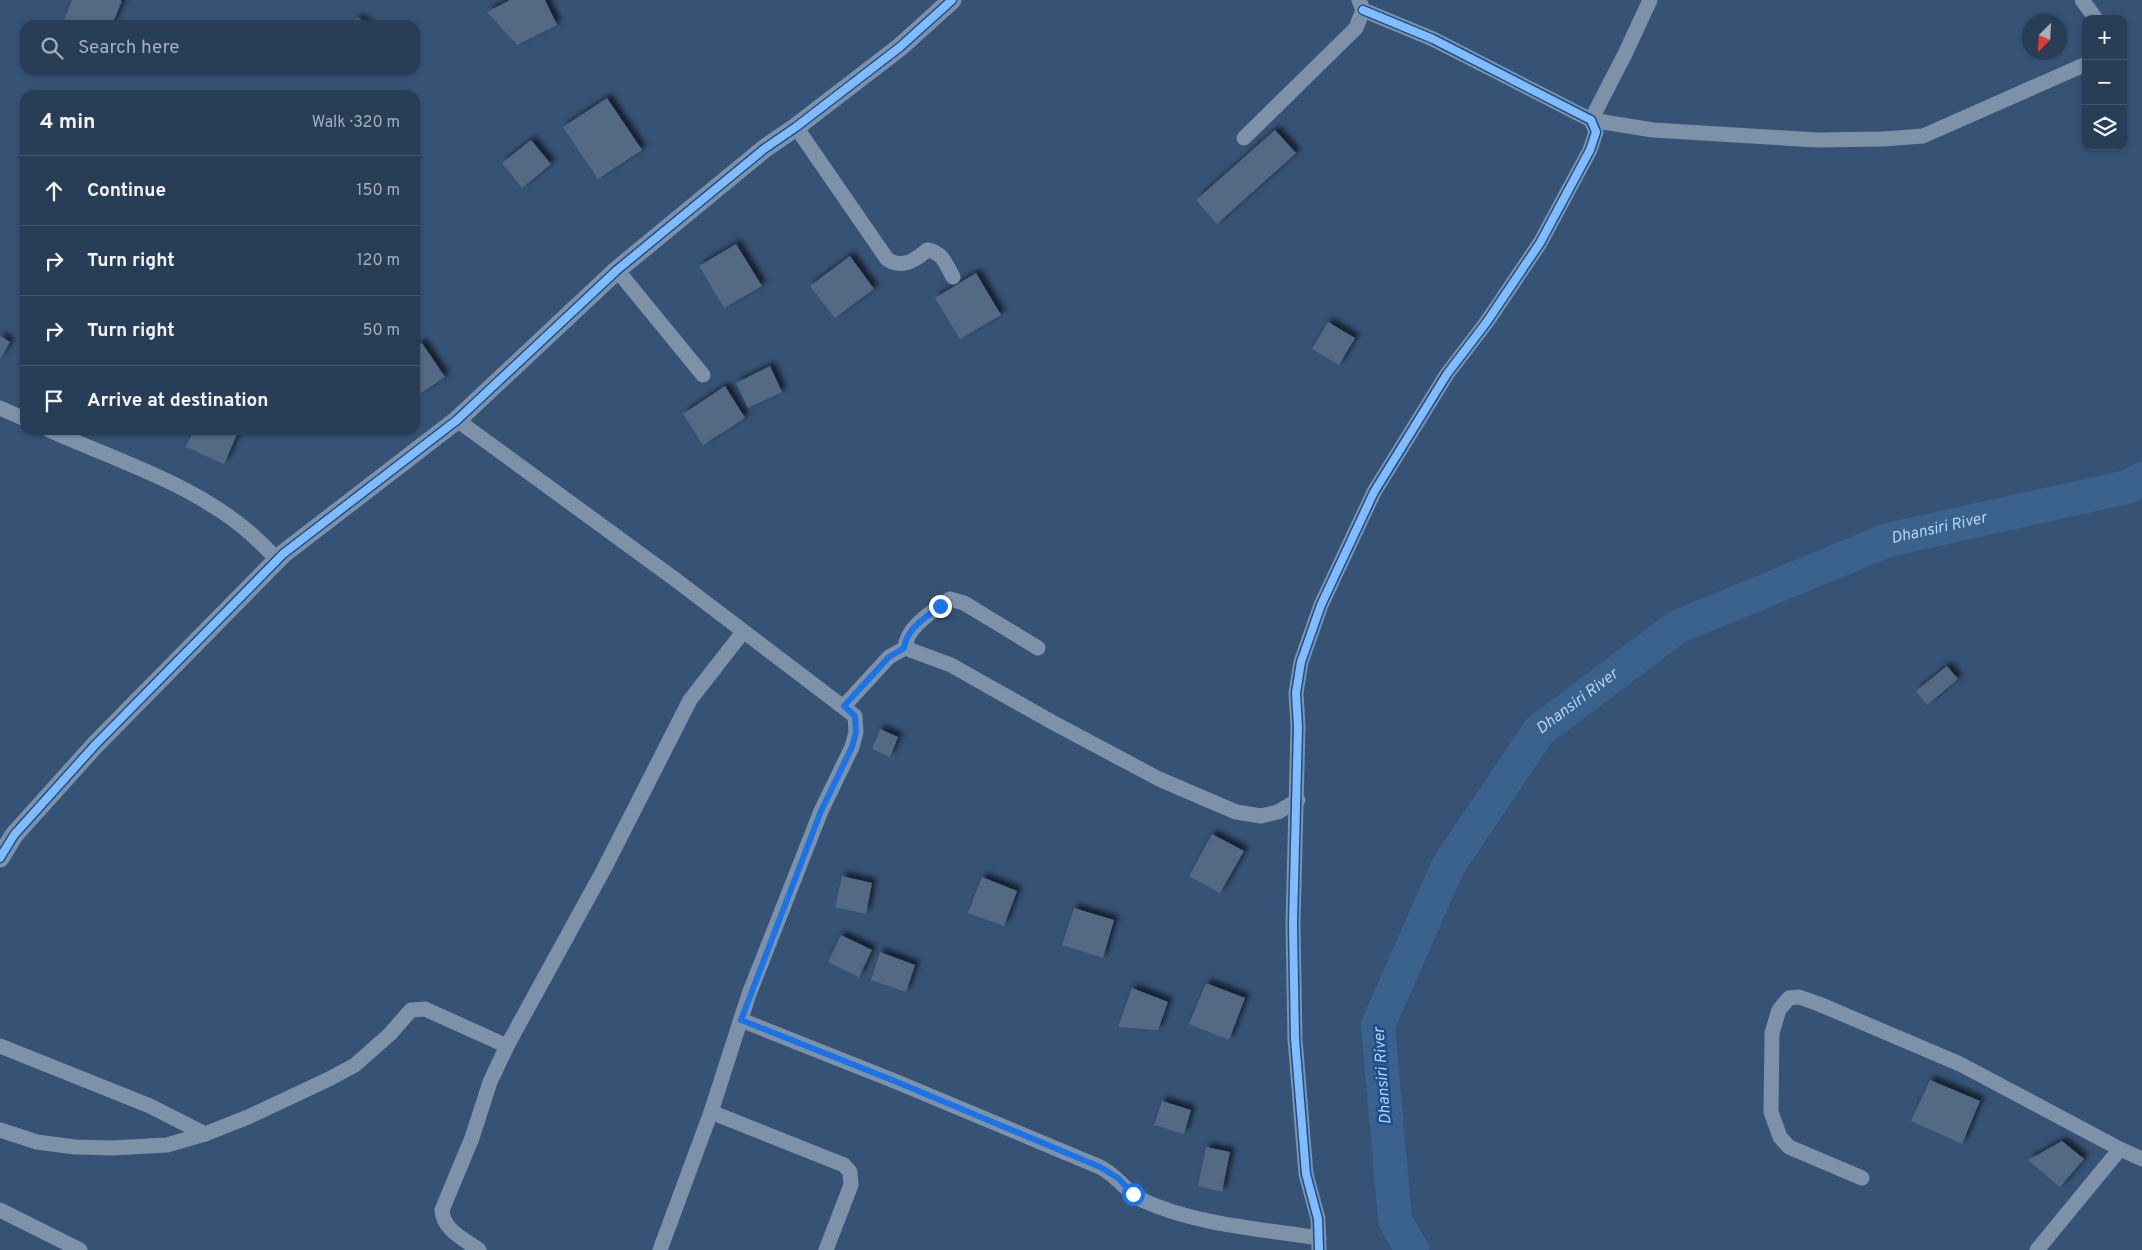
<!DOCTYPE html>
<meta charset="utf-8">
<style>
:root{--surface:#283e57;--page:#30455d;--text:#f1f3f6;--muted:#a5aeba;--line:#44576d}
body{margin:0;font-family:Overpass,sans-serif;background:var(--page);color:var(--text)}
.controls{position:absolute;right:15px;top:15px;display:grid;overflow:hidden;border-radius:10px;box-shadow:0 1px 4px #0004}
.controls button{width:45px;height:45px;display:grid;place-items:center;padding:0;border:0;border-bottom:1px solid var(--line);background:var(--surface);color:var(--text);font:25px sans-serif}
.compass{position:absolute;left:2022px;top:15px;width:45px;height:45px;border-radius:50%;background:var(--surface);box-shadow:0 1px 4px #0004;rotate:204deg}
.stop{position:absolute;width:15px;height:15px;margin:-11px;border:4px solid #1a73e8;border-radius:50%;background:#fff}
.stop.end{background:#1a73e8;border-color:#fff;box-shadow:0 1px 5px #0008}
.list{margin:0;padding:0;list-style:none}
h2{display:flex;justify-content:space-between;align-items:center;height:65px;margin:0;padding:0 20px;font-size:21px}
h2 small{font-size:16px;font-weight:400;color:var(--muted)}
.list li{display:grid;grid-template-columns:32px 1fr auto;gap:15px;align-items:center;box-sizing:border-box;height:70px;padding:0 20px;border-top:1px solid var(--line)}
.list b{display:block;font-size:19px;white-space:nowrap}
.list em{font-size:16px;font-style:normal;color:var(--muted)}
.icon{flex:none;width:28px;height:28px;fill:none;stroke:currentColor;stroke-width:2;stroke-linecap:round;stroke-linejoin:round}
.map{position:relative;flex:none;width:2142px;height:1250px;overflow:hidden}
.search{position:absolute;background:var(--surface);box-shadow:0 1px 4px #0004;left:20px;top:20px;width:400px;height:55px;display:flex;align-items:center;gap:12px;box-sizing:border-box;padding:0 18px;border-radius:15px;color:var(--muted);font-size:19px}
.panel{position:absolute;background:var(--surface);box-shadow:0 1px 4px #0004;left:20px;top:90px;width:400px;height:345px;border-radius:15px}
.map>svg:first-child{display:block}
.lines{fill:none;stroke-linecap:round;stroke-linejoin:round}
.river{stroke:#3b618d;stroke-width:34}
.building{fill:#526984;filter:url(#shadow)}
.minor{stroke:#7d92a8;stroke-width:15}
.tertiary{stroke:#7d92a8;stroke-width:19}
.cycleway-casing{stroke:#1b4f8f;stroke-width:11}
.cycleway{stroke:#80bcff;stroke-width:8}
.route{stroke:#1a73e8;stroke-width:6}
.labels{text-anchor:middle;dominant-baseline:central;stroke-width:5;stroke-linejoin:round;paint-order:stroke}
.water-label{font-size:16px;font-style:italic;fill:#b5d3f5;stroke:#1b4f8f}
</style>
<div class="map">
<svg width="2142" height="1250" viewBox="0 0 2142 1250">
<defs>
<filter id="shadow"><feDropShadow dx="4.5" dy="-4.5" stdDeviation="2.5" flood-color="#0009"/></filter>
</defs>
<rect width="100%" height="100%" fill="#365274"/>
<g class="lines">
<path class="river" id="s1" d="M1412,1250L1395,1220L1378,1025L1448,866L1539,731L1677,627L1888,540L2127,487L2142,479"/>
</g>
<g class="building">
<polygon points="72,0 120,0 122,1 112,25 62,25"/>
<polygon points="510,0 545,0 557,25 517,45 487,12"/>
<polygon points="357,18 371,25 354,25"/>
<polygon points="607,98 642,150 598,179 563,127"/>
<polygon points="1275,130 1296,153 1217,224 1196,200"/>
<polygon points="531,140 551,164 522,188 502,163"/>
<polygon points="736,244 762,286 724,308 699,266"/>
<polygon points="850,256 874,289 835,318 810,286"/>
<polygon points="976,273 1001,315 960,339 935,298"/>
<polygon points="1328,322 1355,338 1339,365 1312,349"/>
<polygon points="0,336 10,342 0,359"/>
<polygon points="422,343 445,377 415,397 415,347"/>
<polygon points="770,366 782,392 748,408 736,383"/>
<polygon points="725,386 745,418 703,445 683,414"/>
<polygon points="194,430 239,430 224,464 186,447"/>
<polygon points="1947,666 1958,679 1927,705 1916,691"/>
<polygon points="880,729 898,737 890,757 872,749"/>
<polygon points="1212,834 1244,851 1220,893 1189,876"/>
<polygon points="842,876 872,883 866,914 835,907"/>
<polygon points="982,877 1017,891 1004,926 968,913"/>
<polygon points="1074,908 1114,920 1103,958 1062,945"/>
<polygon points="841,935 872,950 859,977 828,962"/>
<polygon points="880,952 915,965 906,992 871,980"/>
<polygon points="1206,983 1245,998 1229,1040 1189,1024"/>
<polygon points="1132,988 1168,1002 1158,1030 1118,1027"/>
<polygon points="1930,1080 1980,1101 1962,1144 1911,1121"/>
<polygon points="1162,1101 1191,1110 1184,1134 1154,1125"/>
<polygon points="2062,1141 2084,1159 2060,1187 2028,1160"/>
<polygon points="1206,1147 1230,1152 1222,1192 1198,1186"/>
</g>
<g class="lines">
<g class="minor">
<polyline points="1650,0 1625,54 1591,120 1653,130 1817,140 1883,139 1923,136 2086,64"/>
<polyline points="2082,0 2096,19"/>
<path d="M796,127L887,259C901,269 915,261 927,250C943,252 946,265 953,277"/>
<polyline points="1244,138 1356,28 1363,10 1359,0"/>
<polyline points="617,270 703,375"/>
<polyline points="0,408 25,419"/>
<polyline points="457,420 676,580 855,716 856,732 852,747 821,811 749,994 711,1112 660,1250"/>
<path d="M49,430C115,460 194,484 250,533C259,541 268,550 277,559"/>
<path d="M905,648C906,627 933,611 950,599L964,603L1038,648"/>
<polyline points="844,706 889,657 905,648 951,665 1052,722 1159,779 1236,812 1261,816 1278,812 1298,800"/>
<path d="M741,1020L897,1082L1100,1167C1118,1176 1126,1192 1142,1200C1196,1225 1261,1229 1319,1238"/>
<polyline points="0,1046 150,1106 205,1134"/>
<polyline points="711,1112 844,1165 850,1172 851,1185 826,1250"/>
<polyline points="0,1130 37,1142 75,1147 113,1148 167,1145 205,1134 248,1117 329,1079 355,1065 390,1034 411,1010 425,1009 507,1046"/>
<polyline points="1862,1178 1789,1147 1780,1137 1771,1112 1772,1033 1779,1010 1789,998 1799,997 1819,1004 1960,1064 2120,1149 2142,1159"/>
<polyline points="0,1210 80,1250"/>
<path d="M479,1250C464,1239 443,1230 442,1210L472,1138L490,1082L507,1046L604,869L690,700L743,632"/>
<polyline points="1319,1250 1318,1219 1306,1174 1295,1039 1293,924 1298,727 1296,693 1301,662 1321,605 1374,492 1447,374 1486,323 1540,243 1590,150 1596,132 1591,120 1433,39 1363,10"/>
<polyline points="2037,1250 2120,1149"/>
</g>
<polyline class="tertiary" points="0,858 14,835 95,745 283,554 457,420 617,270 764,149 796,127 900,47 952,0"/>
<defs>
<g id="cycleway">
<polyline points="0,858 14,835 95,745 283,554 457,420 617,270 764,149 796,127 900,47 952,0"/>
<polyline points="1319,1250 1318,1219 1306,1174 1295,1039 1293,924 1298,727 1296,693 1301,662 1321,605 1374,492 1447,374 1486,323 1540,243 1590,150 1596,132 1591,120 1433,39 1363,10"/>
</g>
</defs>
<use href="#cycleway" class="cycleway-casing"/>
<use href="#cycleway" class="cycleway"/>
</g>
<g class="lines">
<path class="route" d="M940,606C925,618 906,629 904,648L889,657L844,706L855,716L856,732L852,747L821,811L741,1020L897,1082L1100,1167L1118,1178L1133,1194"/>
</g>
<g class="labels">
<g class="water-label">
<text stroke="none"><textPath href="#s1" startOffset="1020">Dhansiri River</textPath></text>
<text stroke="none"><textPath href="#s1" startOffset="615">Dhansiri River</textPath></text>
<text transform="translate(1383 1076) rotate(-94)">Dhansiri River</text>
</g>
</g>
</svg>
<div class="controls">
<button>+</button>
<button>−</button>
<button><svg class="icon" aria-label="layers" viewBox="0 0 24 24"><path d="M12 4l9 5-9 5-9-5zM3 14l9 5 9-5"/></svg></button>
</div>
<svg class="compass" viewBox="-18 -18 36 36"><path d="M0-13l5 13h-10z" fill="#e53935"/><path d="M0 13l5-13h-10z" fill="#a5aeba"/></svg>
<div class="stop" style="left:1133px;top:1194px"></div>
<div class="stop end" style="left:940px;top:606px"></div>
<div class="search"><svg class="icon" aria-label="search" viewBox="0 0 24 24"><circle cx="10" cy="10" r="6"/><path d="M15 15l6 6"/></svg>Search here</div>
<section class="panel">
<h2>4 min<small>Walk · 320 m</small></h2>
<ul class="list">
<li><svg class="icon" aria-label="ahead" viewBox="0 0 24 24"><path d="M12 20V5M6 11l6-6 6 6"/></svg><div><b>Continue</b></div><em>150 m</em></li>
<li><svg class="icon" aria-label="right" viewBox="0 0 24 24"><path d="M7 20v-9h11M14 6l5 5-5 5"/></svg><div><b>Turn right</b></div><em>120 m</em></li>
<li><svg class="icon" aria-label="right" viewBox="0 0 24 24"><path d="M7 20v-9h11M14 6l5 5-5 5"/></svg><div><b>Turn right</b></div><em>50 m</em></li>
<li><svg class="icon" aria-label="arrive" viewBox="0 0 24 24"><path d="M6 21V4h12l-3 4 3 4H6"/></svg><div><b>Arrive at destination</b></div></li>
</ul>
</section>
</div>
